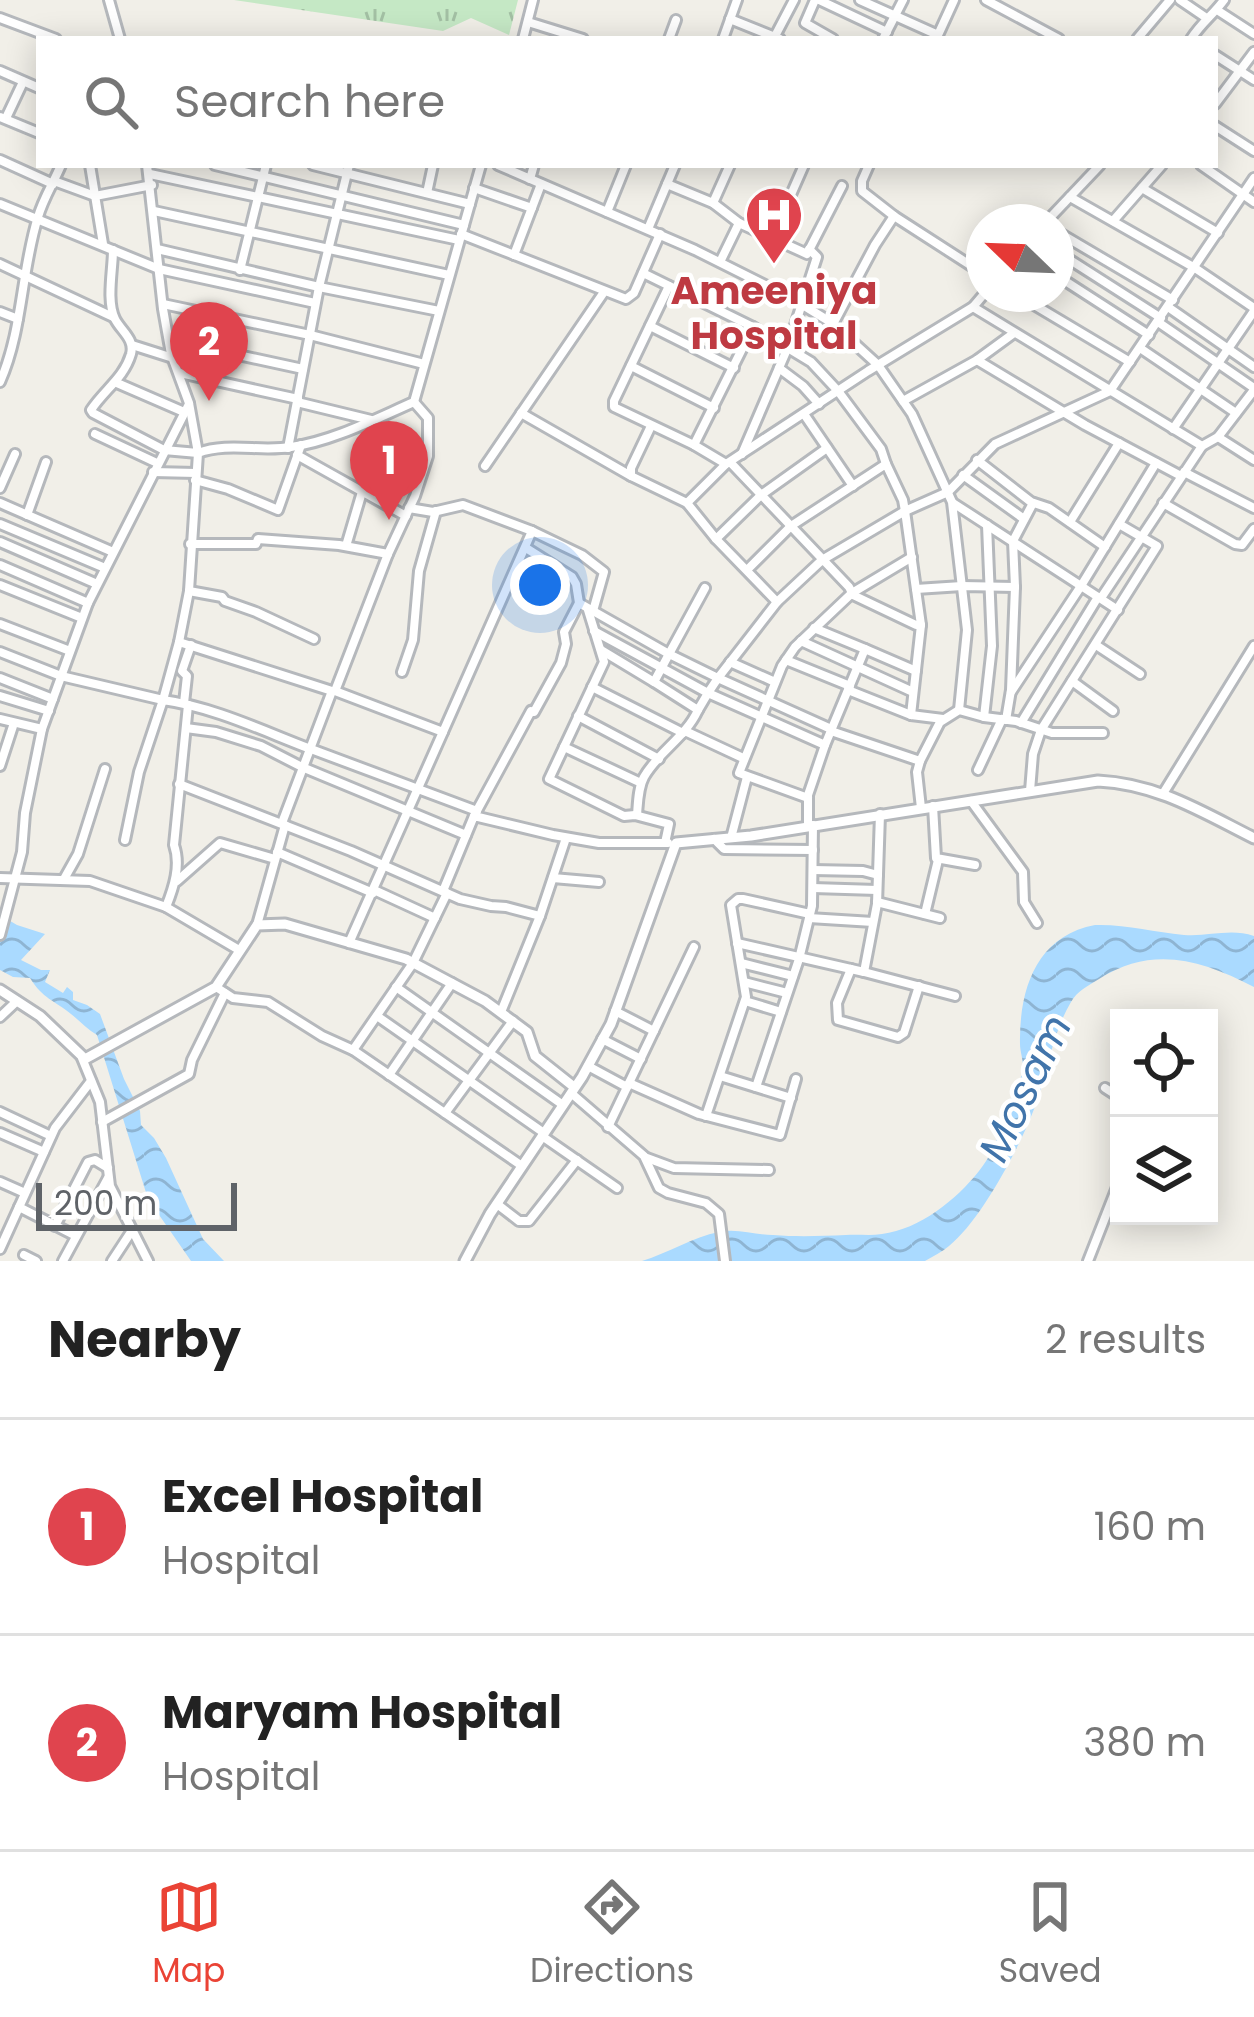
<!DOCTYPE html>
<style>
:root{--surface:#fff;--page:#f6f6f6;--text:#222;--muted:#767676;--line:#e0e0e0;--accent:#ea4335}
body{margin:0;font-family:Poppins,sans-serif;background:var(--page);color:var(--text)}
.controls{position:absolute;right:36px;bottom:36px;display:grid;overflow:hidden;border-radius:0px;box-shadow:0 6px 30px #0003}
.controls button{width:108px;height:108px;display:grid;place-items:center;padding:0;border:0;border-bottom:3px solid var(--line);background:var(--surface);color:var(--text);font:60px sans-serif}
.compass{position:absolute;left:966px;top:204px;width:108px;height:108px;border-radius:50%;background:var(--surface);box-shadow:0 6px 30px #0003;rotate:293deg}
.scale{position:absolute;left:36px;bottom:30px;width:201px;box-sizing:border-box;padding-left:12px;border:6px solid #5f6368;border-top:0;font-size:33px;line-height:42px;white-space:nowrap;color:#5f6368;-webkit-text-stroke:9px #fff;paint-order:stroke}
.you{position:absolute;left:540px;top:585px;width:42px;height:42px;margin:-30px;border:9px solid #fff;border-radius:50%;background:#1a73e8;box-shadow:0 0 0 18px #1a73e833}
.badge{display:grid;place-items:center;width:78px;height:78px;border-radius:50%;background:var(--accent);color:#fff;font-size:39px;font-weight:700}
.pin{position:absolute;translate:-50% -99px;filter:drop-shadow(0 3px 6px #0008)}
.pin::after{content:'';position:absolute;top:63px;width:42px;height:36px;background:inherit;clip-path:polygon(0 0,100% 0,50% 100%)}
.list{margin:0;padding:0;list-style:none}
h2{display:flex;justify-content:space-between;align-items:center;height:156px;margin:0;padding:0 48px;font-size:51px}
h2 small{font-size:39px;font-weight:400;color:var(--muted)}
.list li{display:grid;grid-template-columns:78px 1fr auto;gap:36px;align-items:center;box-sizing:border-box;height:216px;padding:0 48px;border-top:3px solid var(--line)}
.list b{display:block;font-size:45px;white-space:nowrap}
.list p{margin:0;font-size:39px;white-space:nowrap;color:var(--muted)}
.list em{font-size:39px;font-style:normal;color:var(--muted)}
.icon{flex:none;width:66px;height:66px;fill:none;stroke:currentColor;stroke-width:2;stroke-linecap:round;stroke-linejoin:round}
.map{position:relative;flex:none;width:1254px;height:1261px;overflow:hidden}
.search{position:absolute;background:var(--surface);box-shadow:0 6px 30px #0003;left:36px;right:36px;top:36px;height:132px;display:flex;align-items:center;gap:30px;box-sizing:border-box;padding:0 42px;border-radius:0px;color:var(--muted);font-size:45px}
.sheet{height:588px;background:var(--surface)}
nav{display:flex;justify-content:space-around;align-items:center;box-sizing:border-box;height:168px;border-top:3px solid var(--line);background:var(--surface);font-size:33px;color:var(--muted)}
nav a{display:grid;justify-items:center;gap:6px}
nav .on{color:var(--accent)}
.map>svg:first-child{display:block}
.grass{fill:url(#grass-tufts)}
.water{fill:url(#water-waves)}
.lines{fill:none;stroke-linecap:round;stroke-linejoin:round}
.minor-casing{stroke:#b5b8bc;stroke-width:14}
.tertiary-casing{stroke:#b5b8bc;stroke-width:15}
.minor{stroke:#fff;stroke-width:8}
.tertiary{stroke:#fff;stroke-width:9}
.labels{text-anchor:middle;dominant-baseline:central;stroke-width:9;stroke-linejoin:round;paint-order:stroke}
.health-label{font-size:39px;font-weight:bold;fill:#be3a42;stroke:#fff}
.water-label{font-size:42px;font-style:italic;fill:#4174aa;stroke:#fff}
</style>
<div class="map">
<svg width="1254" height="1261" viewBox="0 0 1254 1261">
<defs>
<pattern id="grass-tufts" width="24" height="20" patternUnits="userSpaceOnUse" patternTransform="scale(3)"><rect width="24" height="20" fill="#c5e8c5"/><path d="M3 7l-1-3M5 7V3M7 7l1-3M15 17l-1-3M17 17v-4M19 17l1-3" fill="none" stroke="#a3c0a4"/></pattern>
<pattern id="water-waves" width="16" height="10" patternUnits="userSpaceOnUse" patternTransform="scale(3)"><rect width="16" height="10" fill="#aadaff"/><path d="M0 5q4-4 8 0t8 0" fill="none" stroke="#8eb4d2"/></pattern>
</defs>
<rect width="100%" height="100%" fill="#f1efe8"/>
<polygon class="grass" points="234,0 518,0 509,35 471,18 443,31"/>
<g class="water">
<path d="M0,915L17,925L45,934L21,960L41,970H50L45,982L63,993L67,987L73,992V1000L87,1005L100,1014L124,1079L140,1111L141,1125L154,1138L166,1158L203,1239L224,1261H191L148,1199L97,1035C87,1029 80,1021 71,1014C54,1000 43,999 30,978L13,977L0,970Z"/>
<path d="M1095,925C1125,924 1154,932 1184,935C1208,937 1230,928 1254,936V987C1201,960 1153,945 1099,979C1088,986 1077,991 1071,1002C1053,1032 1049,1066 1038,1098C1025,1138 982,1220 949,1246C942,1252 933,1256 925,1261H642C668,1253 693,1237 719,1232C737,1228 755,1235 773,1235C798,1237 821,1236 846,1235C858,1234 870,1236 882,1234C920,1229 956,1200 979,1171C999,1146 1004,1116 1015,1087C1018,1082 1022,1077 1023,1071C1024,1062 1020,1052 1020,1044C1019,990 1036,936 1095,925Z"/>
</g>
<g class="lines">
<defs>
<g id="minor">
<polyline points="109,0 120,39"/>
<polyline points="815,0 805,23 833,39"/>
<polyline points="819,0 887,32"/>
<polyline points="860,0 938,35 954,0"/>
<polyline points="986,0 1059,39"/>
<polyline points="1180,0 1205,17"/>
<polyline points="1217,10 1254,34"/>
<polyline points="0,18 56,39"/>
<polyline points="730,19 780,39"/>
<polyline points="528,22 583,39"/>
<polyline points="774,38 794,0"/>
<polyline points="523,39 533,0"/>
<polyline points="669,39 676,20"/>
<polyline points="723,39 737,0"/>
<polyline points="883,39 903,0"/>
<polyline points="1137,39 1170,0"/>
<path d="M1191,39C1202,22 1213,15 1224,0"/>
<polyline points="1215,55 1254,80"/>
<polyline points="0,71 39,88"/>
<polyline points="1215,104 1254,52"/>
<polyline points="0,117 39,133"/>
<polyline points="6,118 23,82"/>
<polyline points="1215,126 1254,151"/>
<polyline points="0,160 53,184"/>
<polyline points="90,165 103,244"/>
<polyline points="215,165 464,225"/>
<polyline points="313,165 470,204"/>
<polyline points="498,165 695,250 793,299 832,323 878,365 912,414 952,502 967,630 959,710"/>
<polyline points="869,165 862,181 862,191 894,216"/>
<polyline points="1201,165 1254,202"/>
<polyline points="150,174 459,240"/>
<polyline points="530,179 534,165"/>
<polyline points="54,181 95,196 152,185"/>
<polyline points="667,184 713,203 739,223"/>
<polyline points="474,188 532,208"/>
<polyline points="1142,188 1218,233"/>
<polyline points="427,193 433,165"/>
<polyline points="1070,197 1195,268 1254,308"/>
<polyline points="713,203 730,165"/>
<polyline points="0,204 159,269 315,303"/>
<polyline points="154,211 449,275"/>
<polyline points="607,212 626,165"/>
<polyline points="1113,221 1162,165"/>
<polyline points="1046,222 1100,165"/>
<polyline points="648,229 675,165"/>
<polyline points="1056,231 1173,300"/>
<polyline points="461,234 626,299 634,293 660,234"/>
<polyline points="772,238 804,165"/>
<polyline points="157,249 319,287 439,311"/>
<path d="M113,250C113,270 106,301 115,319C121,331 135,339 131,354C124,378 104,390 91,410L93,413L164,450L198,453L189,403L171,354L163,309L147,165"/>
<polyline points="1056,251 1161,318"/>
<polyline points="514,255 541,184"/>
<polyline points="720,262 739,223 807,254 842,186"/>
<polyline points="0,264 113,317"/>
<polyline points="240,270 266,165"/>
<polyline points="643,273 753,327 811,362 838,391 881,449 886,464"/>
<polyline points="1056,275 1149,335"/>
<polyline points="669,286 614,401 614,407 694,445 726,464"/>
<polyline points="1016,294 1130,362"/>
<polyline points="163,304 310,335 424,364"/>
<polyline points="973,307 1202,446 1218,437 1254,390"/>
<polyline points="1168,307 1254,367"/>
<polyline points="0,312 18,319"/>
<polyline points="1158,322 1254,388"/>
<polyline points="833,324 875,245 894,216 984,274"/>
<polyline points="650,326 734,368"/>
<polyline points="169,340 303,369"/>
<polyline points="132,345 173,358"/>
<polyline points="1140,348 1236,413"/>
<polyline points="977,360 1085,425 1181,476"/>
<polyline points="631,366 714,408"/>
<polyline points="779,368 803,386 819,404"/>
<polyline points="180,373 298,399"/>
<path d="M0,382C23,330 21,271 38,217C43,199 54,182 61,165"/>
<polyline points="117,383 184,412"/>
<polyline points="903,401 977,360 1014,333"/>
<polyline points="297,402 371,420"/>
<polyline points="521,413 631,476"/>
<polyline points="804,414 853,486"/>
<polyline points="651,426 631,468 631,476 687,503"/>
<polyline points="1173,429 1254,311"/>
<polyline points="95,434 157,463"/>
<polyline points="1218,437 1254,460"/>
<polyline points="694,445 753,327"/>
<polyline points="288,448 319,287 349,165"/>
<polyline points="742,454 788,347 817,257 809,249"/>
<polyline points="297,455 406,516"/>
<polyline points="977,460 1031,502 1049,508 1105,547"/>
<polyline points="730,462 849,587 853,595 916,625 921,625 905,511 822,560 777,602 716,539 687,503 726,464 868,371 973,307 984,294"/>
<polyline points="485,466 604,292"/>
<polyline points="153,472 196,473"/>
<polyline points="1184,472 1254,508"/>
<polyline points="963,475 1024,519"/>
<polyline points="195,480 228,489 278,510 301,445"/>
<polyline points="0,488 15,454"/>
<polyline points="0,503 113,552"/>
<polyline points="953,503 1118,610"/>
<polyline points="1163,503 1235,544 1242,545 1254,529"/>
<polyline points="409,508 433,512 463,505 532,531"/>
<polyline points="27,515 46,462"/>
<polyline points="1070,522 1119,443"/>
<polyline points="0,524 105,568"/>
<polyline points="716,539 761,495 827,448"/>
<polyline points="0,542 97,584"/>
<polyline points="190,544 256,544 258,539 339,545 388,554"/>
<polyline points="346,546 362,492"/>
<polyline points="526,548 572,577 576,584 579,603"/>
<polyline points="0,565 88,603"/>
<polyline points="747,570 791,526 886,464 903,500 905,511 948,492 995,444 1110,391 1254,178"/>
<polyline points="0,585 82,618"/>
<polyline points="916,589 962,586 1015,587"/>
<polyline points="189,591 222,597 225,601 256,612 314,639"/>
<polyline points="1101,598 1202,446"/>
<polyline points="777,602 718,678 669,654 654,682 698,710 708,693 825,745 865,649 814,628"/>
<polyline points="588,610 604,662 549,779 624,816 635,815 669,824 665,843"/>
<polyline points="0,624 70,651"/>
<polyline points="921,625 911,715 943,719"/>
<polyline points="594,631 708,693 718,678 831,729"/>
<polyline points="801,641 913,692"/>
<polyline points="179,642 332,691"/>
<polyline points="1096,645 1140,674"/>
<polyline points="865,649 916,671"/>
<polyline points="601,650 654,682"/>
<path d="M0,652L61,676L163,700L179,642L189,591L198,453C228,442 260,452 291,447C333,441 375,419 414,402L481,165"/>
<polyline points="786,660 850,686"/>
<polyline points="730,662 775,682"/>
<polyline points="402,672 413,640 419,571 436,511"/>
<polyline points="0,678 53,699"/>
<polyline points="1072,681 1113,711"/>
<polyline points="592,687 683,733"/>
<polyline points="848,690 911,715"/>
<polyline points="335,691 443,732 349,943"/>
<polyline points="1011,692 1081,586 1156,463"/>
<polyline points="0,696 49,711"/>
<polyline points="184,703 187,676 182,671 191,645"/>
<polyline points="578,716 659,759"/>
<polyline points="984,717 992,646 987,525"/>
<polyline points="0,719 42,729"/>
<polyline points="1006,720 1011,690 1015,587 1013,541 1033,503"/>
<polyline points="1021,723 1098,597"/>
<polyline points="186,728 216,732 261,746 302,767 466,835"/>
<polyline points="685,731 743,758"/>
<polyline points="831,731 920,761"/>
<polyline points="443,732 532,531 582,555 604,572 593,611"/>
<polyline points="564,747 641,783"/>
<polyline points="311,749 477,811"/>
<polyline points="0,766 14,723"/>
<polyline points="978,770 1002,719"/>
<polyline points="179,784 351,851 460,899 491,906 506,907 540,916 501,1012"/>
<polyline points="1030,791 1033,754 1041,730 1157,546 1119,524"/>
<polyline points="1164,792 1254,646"/>
<polyline points="808,798 739,773 782,666 795,647 852,593 912,557"/>
<polyline points="971,801 1023,872 1024,902 1037,923"/>
<polyline points="933,806 936,858 975,865"/>
<polyline points="921,808 917,772 920,761 940,722 959,710 984,717 1016,721 1052,733 1103,733"/>
<path d="M637,815C638,803 638,788 644,777C658,752 686,737 698,710"/>
<polyline points="474,816 531,711 534,712 561,663 566,644 564,632 579,603 669,654 705,588"/>
<polyline points="282,823 332,691 335,691 388,554 415,496 428,456 428,418 414,402"/>
<polyline points="808,826 808,795 825,745"/>
<polyline points="731,838 747,777"/>
<polyline points="714,839 724,849 813,850"/>
<path d="M125,840L139,772L163,700C213,707 261,730 308,748"/>
<polyline points="277,852 373,893"/>
<polyline points="813,870 863,871 878,875"/>
<polyline points="0,878 90,881 166,907 239,950"/>
<polyline points="553,878 599,882"/>
<polyline points="64,879 78,854 105,769"/>
<polyline points="177,881 220,843 275,859"/>
<polyline points="813,888 877,890"/>
<polyline points="374,890 435,918"/>
<polyline points="443,891 474,816 553,835 599,843 668,843"/>
<polyline points="877,902 940,918"/>
<path d="M166,907C174,887 181,865 174,845L188,705"/>
<polyline points="925,914 938,860"/>
<polyline points="540,916 566,838"/>
<polyline points="809,918 873,922"/>
<polyline points="257,925 285,825"/>
<polyline points="0,935 22,852 25,813 42,729 88,603 189,404"/>
<polyline points="737,943 864,972 955,996"/>
<polyline points="741,963 793,976"/>
<polyline points="851,969 837,1003 838,1020 898,1037 904,1033 919,986"/>
<polyline points="864,972 877,904 880,814"/>
<polyline points="744,982 787,993"/>
<polyline points="216,987 233,998 268,1002 322,1036 353,1050 413,963 447,893"/>
<polyline points="396,987 563,1105"/>
<polyline points="745,1001 781,1012"/>
<polyline points="615,1011 654,1031"/>
<polyline points="377,1016 544,1133"/>
<polyline points="0,1017 17,1001"/>
<polyline points="602,1039 641,1059"/>
<polyline points="353,1050 522,1166"/>
<polyline points="82,1058 100,1102 110,1186 148,1261"/>
<polyline points="588,1066 627,1087"/>
<polyline points="389,1075 452,983"/>
<polyline points="720,1076 791,1098"/>
<polyline points="629,1083 699,1114 780,1135 796,1079"/>
<polyline points="756,1087 799,959 812,906 813,825"/>
<polyline points="1105,1088 1119,1097"/>
<polyline points="571,1093 644,1156 659,1188 668,1193 706,1203 719,1214 725,1261"/>
<polyline points="0,1112 51,1136"/>
<polyline points="445,1113 513,1021"/>
<polyline points="706,1116 746,997 731,905 738,899 743,899 810,914"/>
<polyline points="102,1122 189,1074 192,1060 225,993"/>
<polyline points="608,1127 694,947"/>
<polyline points="0,1133 44,1152"/>
<polyline points="542,1136 617,1188"/>
<polyline points="647,1158 674,1168 769,1170"/>
<polyline points="0,1182 25,1193"/>
<polyline points="497,1204 519,1221 529,1221 577,1160"/>
<polyline points="19,1207 76,1236"/>
<polyline points="55,1226 88,1162 95,1160 108,1168"/>
<polyline points="0,1249 55,1128 91,1081"/>
<polyline points="24,1255 36,1261"/>
<polyline points="63,1261 108,1178"/>
<polyline points="112,1261 131,1232"/>
<polyline points="1088,1261 1119,1182"/>
</g>
<g id="tertiary">
<polyline points="0,990 40,1016 85,1059 216,987 257,925 285,924 406,959 485,1001 527,1032 535,1056 574,1087"/>
<path d="M465,1261L490,1214L582,1077L611,1024L676,843L751,836L1098,781C1158,784 1202,812 1254,838"/>
</g>
</defs>
<use href="#minor" class="minor-casing"/>
<use href="#tertiary" class="tertiary-casing"/>
<use href="#minor" class="minor"/>
<use href="#tertiary" class="tertiary"/>
</g>
<defs>
<symbol id="hospital-pin" viewBox="-11 -11 22 30"><path d="M0 17L-7.5 6A9.5 9.5 0 1 1 7.5 6Z" fill="#e0444e" stroke="#fff"/><path d="M-5-5h3v3.5h4V-5h3V5h-3V1.5h-4V5h-3Z" fill="#fff"/></symbol>
</defs>
<g fill-rule="evenodd">
<use href="#hospital-pin" x="741" y="182" width="66" height="90"/>
</g>
<g class="labels">
<g class="health-label">
<text x="774" y="290">Ameeniya<tspan x="774" dy="45">Hospital</tspan></text>
</g>
<g class="water-label">
<text transform="translate(1025 1088) rotate(-64)">Mosam</text>
</g>
</g>
</svg>
<div class="controls">
<button><svg class="icon" aria-label="locate" viewBox="0 0 24 24"><circle cx="12" cy="12" r="6"/><path d="M12 2v4M12 18v4M2 12h4M18 12h4"/></svg></button>
<button><svg class="icon" aria-label="layers" viewBox="0 0 24 24"><path d="M12 4l9 5-9 5-9-5zM3 14l9 5 9-5"/></svg></button>
</div>
<svg class="compass" viewBox="-18 -18 36 36"><path d="M0-13l5 13h-10z" fill="#e53935"/><path d="M0 13l5-13h-10z" fill="#767676"/></svg>
<div class="scale">200 m</div>
<div class="you"></div>
<div class="pin badge" style="left:389px;top:520px;background:#e0444e">1</div>
<div class="pin badge" style="left:209px;top:401px;background:#e0444e">2</div>
<div class="search"><svg class="icon" aria-label="search" viewBox="0 0 24 24"><circle cx="10" cy="10" r="6"/><path d="M15 15l6 6"/></svg>Search here</div>
</div>
<section class="sheet">
<h2>Nearby<small>2 results</small></h2>
<ul class="list">
<li><span class="badge" style="background:#e0444e">1</span><div><b>Excel Hospital</b><p>Hospital</p></div><em>160 m</em></li>
<li><span class="badge" style="background:#e0444e">2</span><div><b>Maryam Hospital</b><p>Hospital</p></div><em>380 m</em></li>
</ul>
</section>
<nav>
<a class="on"><svg class="icon" aria-label="map" viewBox="0 0 24 24"><path d="M3 6l6-2 6 2 6-2v14l-6 2-6-2-6 2zM9 4v14M15 6v14"/></svg>Map</a>
<a><svg class="icon" aria-label="directions" viewBox="0 0 24 24"><path d="M12 3l9 9-9 9-9-9zM9 14v-3h6M13 9l2 2-2 2"/></svg>Directions</a>
<a><svg class="icon" aria-label="saved" viewBox="0 0 24 24"><path d="M7 4h10v16l-5-4-5 4z"/></svg>Saved</a>
</nav>
